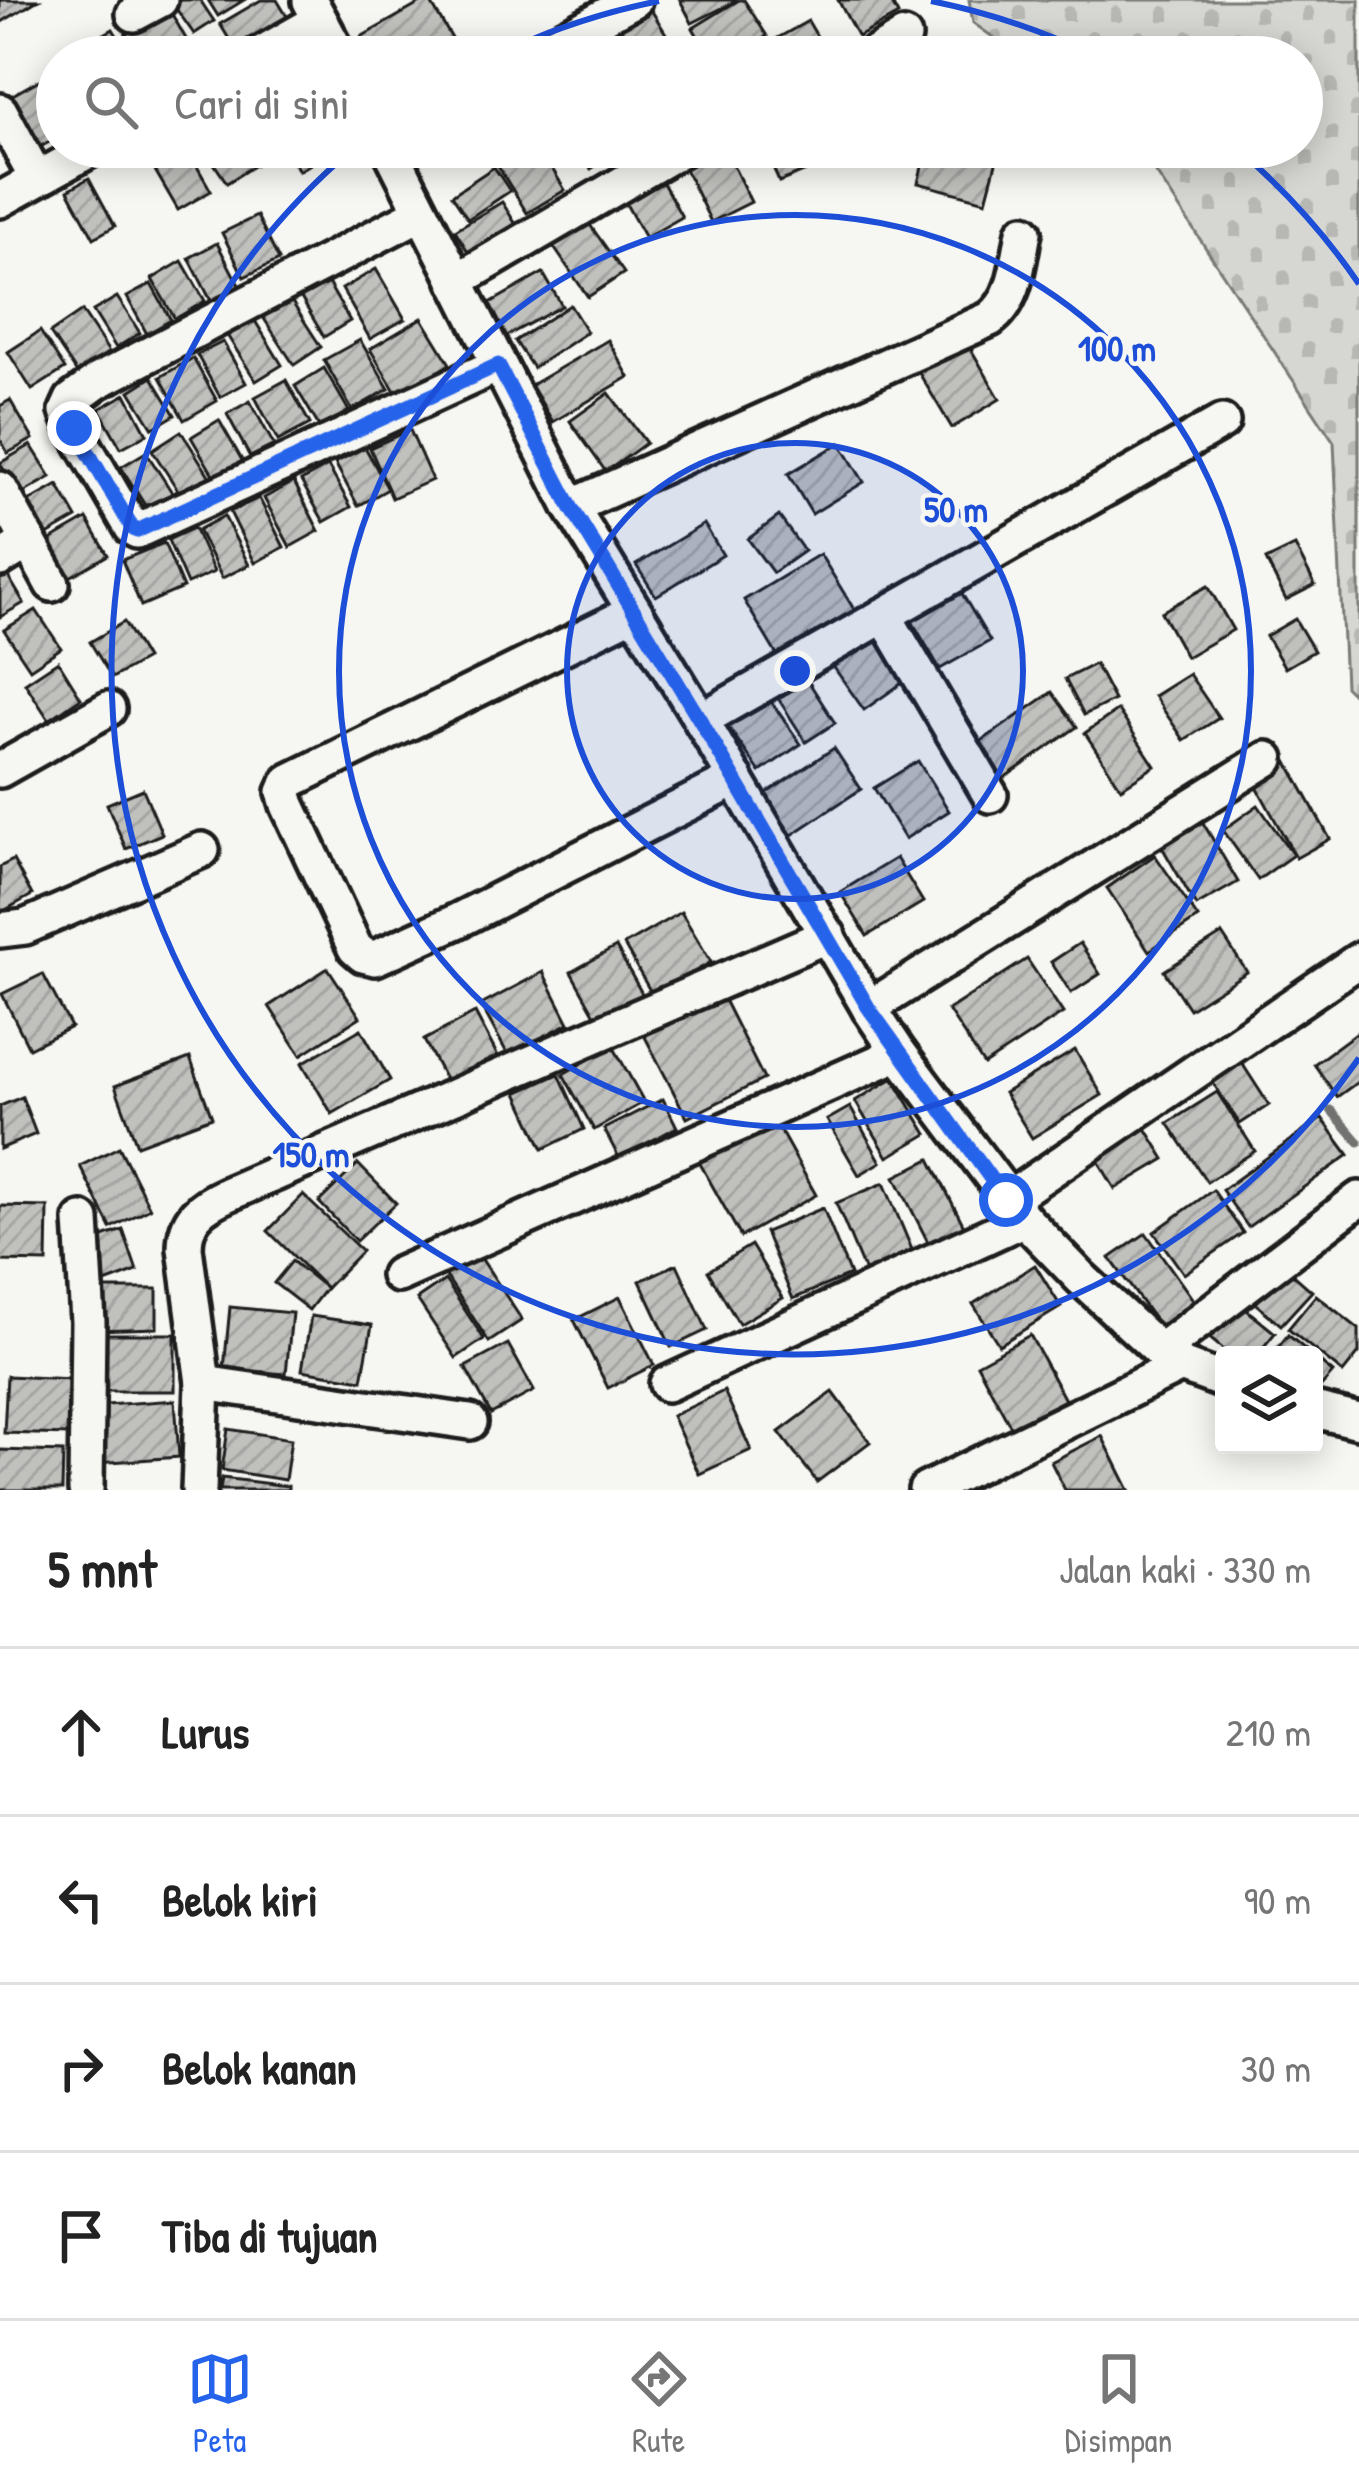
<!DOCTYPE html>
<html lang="id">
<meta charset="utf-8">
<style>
:root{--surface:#fff;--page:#f6f6f6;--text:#222;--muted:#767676;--line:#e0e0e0;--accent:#2563eb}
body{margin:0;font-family:"Patrick Hand",sans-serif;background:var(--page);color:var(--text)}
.controls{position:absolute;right:36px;bottom:36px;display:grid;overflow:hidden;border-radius:12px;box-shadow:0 6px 30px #0003}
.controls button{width:108px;height:108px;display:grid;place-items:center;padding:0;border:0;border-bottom:3px solid var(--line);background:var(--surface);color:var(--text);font:60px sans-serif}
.stop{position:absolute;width:36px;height:36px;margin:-27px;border:9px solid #2563eb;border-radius:50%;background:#fff}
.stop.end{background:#2563eb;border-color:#fff;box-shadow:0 3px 12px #0008}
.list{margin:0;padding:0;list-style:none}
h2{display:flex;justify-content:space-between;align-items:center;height:156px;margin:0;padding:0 48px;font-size:51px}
h2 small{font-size:39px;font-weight:400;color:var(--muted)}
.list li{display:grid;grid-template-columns:78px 1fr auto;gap:36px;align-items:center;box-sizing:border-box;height:168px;padding:0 48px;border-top:3px solid var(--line)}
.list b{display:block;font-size:45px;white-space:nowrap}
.list em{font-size:39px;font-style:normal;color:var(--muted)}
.icon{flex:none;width:66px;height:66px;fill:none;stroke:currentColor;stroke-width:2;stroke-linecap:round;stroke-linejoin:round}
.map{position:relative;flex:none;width:1359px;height:1490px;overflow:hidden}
.search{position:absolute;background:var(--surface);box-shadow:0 6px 30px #0003;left:36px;right:36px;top:36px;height:132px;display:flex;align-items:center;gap:30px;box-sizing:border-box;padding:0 42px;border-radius:66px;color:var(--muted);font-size:45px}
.sheet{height:828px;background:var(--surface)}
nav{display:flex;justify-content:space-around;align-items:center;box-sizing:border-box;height:168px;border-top:3px solid var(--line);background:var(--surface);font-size:33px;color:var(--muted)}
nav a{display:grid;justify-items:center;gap:6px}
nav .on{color:var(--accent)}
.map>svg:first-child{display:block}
.cemetery{fill:url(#cemetery-stones);stroke:#797977;stroke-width:3}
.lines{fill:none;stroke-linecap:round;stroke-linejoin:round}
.stream{stroke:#727271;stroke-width:9}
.building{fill:url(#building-hatch);stroke:#1c1c1c;stroke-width:3}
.minor-casing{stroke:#1c1c1c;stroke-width:42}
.minor{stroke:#f6f6f2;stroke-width:33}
.route{stroke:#2563eb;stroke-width:15}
.ring{fill:none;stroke:#1d4ed8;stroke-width:6}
.centre{fill:#1d4ed8;stroke:#f6f6f2;stroke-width:6}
.ring-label{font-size:36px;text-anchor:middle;font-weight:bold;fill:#1d4ed8;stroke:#f6f6f2;stroke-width:9;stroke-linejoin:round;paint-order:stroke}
</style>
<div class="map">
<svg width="1359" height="1490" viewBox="0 0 1359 1490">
<defs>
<pattern id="cemetery-stones" width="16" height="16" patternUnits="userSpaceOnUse" patternTransform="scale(3)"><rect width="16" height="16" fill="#d6d6d2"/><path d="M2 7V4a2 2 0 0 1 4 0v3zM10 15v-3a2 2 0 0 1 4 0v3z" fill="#b7b7b4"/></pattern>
<pattern id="building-hatch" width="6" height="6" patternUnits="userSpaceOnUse" patternTransform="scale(3)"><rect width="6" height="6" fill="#c0c0bd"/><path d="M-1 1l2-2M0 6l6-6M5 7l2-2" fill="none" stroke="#a4a4a2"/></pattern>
</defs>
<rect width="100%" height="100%" fill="#f6f6f2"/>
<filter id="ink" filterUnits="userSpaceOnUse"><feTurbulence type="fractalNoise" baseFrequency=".00833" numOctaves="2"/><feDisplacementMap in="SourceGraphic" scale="24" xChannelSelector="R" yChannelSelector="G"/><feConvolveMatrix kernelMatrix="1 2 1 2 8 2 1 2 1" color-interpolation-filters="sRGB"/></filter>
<g filter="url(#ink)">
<polygon class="cemetery" points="969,0 1359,0 1359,700 1345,686 1334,442 1139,147 1302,147 1302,57 1021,57 973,23"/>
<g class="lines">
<polyline class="stream" points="1331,1110 1359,1142"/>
</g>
<g class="building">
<polygon points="0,0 38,0 0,23"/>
<polygon points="170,0 200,0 214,21 194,34"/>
<polygon points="208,0 244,0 218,16"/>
<polygon points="261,0 277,0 294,28 240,57 220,24"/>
<polygon points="426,0 429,0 457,47 440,57 373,57 361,37"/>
<polygon points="645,0 668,37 636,57 604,57 588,32"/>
<polygon points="680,0 738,0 692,23"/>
<polygon points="739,0 744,0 767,36 734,57 710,57 693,28"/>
<polygon points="838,0 890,0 898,15 858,37"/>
<polygon points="169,9 190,46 171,57 140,57 126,34"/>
<polygon points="808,21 828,55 775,57 767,44"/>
<polygon points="113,29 130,57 86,57 80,48"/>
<polygon points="57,70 57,138 38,148 9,97"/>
<polygon points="173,147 186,147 211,191 178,210 149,160"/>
<polygon points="203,147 256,147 264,159 227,183"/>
<polygon points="285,147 339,147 299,171"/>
<polygon points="497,147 539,147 565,190 527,213 489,152"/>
<polygon points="576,147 623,147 591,169"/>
<polygon points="713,147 724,147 751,202 711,222 682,163"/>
<polygon points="765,147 857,147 858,150 779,182"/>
<polygon points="927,147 1000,148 986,201 918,183"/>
<polygon points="494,167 510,191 468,219 452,195"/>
<polygon points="658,174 682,217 645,238 621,195"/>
<polygon points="89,178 115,226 94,238 68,190"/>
<polygon points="502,202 517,226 470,255 455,230"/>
<polygon points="257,216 279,260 244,277 222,233"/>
<polygon points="588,222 624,273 588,297 553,246"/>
<polygon points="217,243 240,287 211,301 189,258"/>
<polygon points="182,261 205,301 175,319 152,279"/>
<polygon points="376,269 405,319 370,339 342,289"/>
<polygon points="543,273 562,306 501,339 483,307"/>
<polygon points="328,283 350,321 324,337 301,298"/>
<polygon points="151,284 171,320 147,334 127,297"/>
<polygon points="288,296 321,347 294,365 261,314"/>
<polygon points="117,297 140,333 116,348 93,311"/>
<polygon points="570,305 587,332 533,368 515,341"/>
<polygon points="82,311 109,352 77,373 50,333"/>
<polygon points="252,316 282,365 256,381 225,332"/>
<polygon points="422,318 450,364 398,396 370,349"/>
<polygon points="40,331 65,369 32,390 8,352"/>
<polygon points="965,339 1000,399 952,428 916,368"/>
<polygon points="360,340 389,389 352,410 324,360"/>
<polygon points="608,340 629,377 553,422 531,385"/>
<polygon points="223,342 246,383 220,397 197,355"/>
<polygon points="193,358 217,401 184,420 160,377"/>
<polygon points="324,368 349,411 320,428 295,386"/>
<polygon points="152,377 175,415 153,428 130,391"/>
<polygon points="286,380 310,424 278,441 255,397"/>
<polygon points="609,393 646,443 606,472 570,421"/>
<polygon points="126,394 147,434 121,448 99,409"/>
<polygon points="10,400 33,439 8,453 0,439 0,406"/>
<polygon points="250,401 274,445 250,457 227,414"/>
<polygon points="219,420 243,462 215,478 191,437"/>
<polygon points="410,430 432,480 392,498 370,448"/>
<polygon points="181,431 210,477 181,495 152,450"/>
<polygon points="840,443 864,482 812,514 788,474"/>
<polygon points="31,445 51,477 18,496 0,463"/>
<polygon points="365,447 388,489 358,506 335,463"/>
<polygon points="146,452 173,494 148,510 121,467"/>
<polygon points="328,466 351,507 324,522 301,481"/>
<polygon points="294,482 319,531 290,547 264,498"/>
<polygon points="58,485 77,518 40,539 21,506"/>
<polygon points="259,498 284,547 255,563 230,512"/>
<polygon points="224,516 249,565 222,578 198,530"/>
<polygon points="779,516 804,551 773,573 748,539"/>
<polygon points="87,519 108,555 70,577 49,541"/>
<polygon points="704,524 723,555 656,596 636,565"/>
<polygon points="194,528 214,572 187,584 168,540"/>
<polygon points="164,543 183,588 141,606 122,560"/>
<polygon points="1295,546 1315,585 1286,600 1266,560"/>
<polygon points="820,554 855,611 778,657 744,600"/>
<polygon points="5,571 24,603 0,617 0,574"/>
<polygon points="1208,586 1233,630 1186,657 1161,612"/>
<polygon points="958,587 990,641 940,669 909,616"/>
<polygon points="36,610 61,648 30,669 4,630"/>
<polygon points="1295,619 1314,651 1285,668 1266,636"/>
<polygon points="124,622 146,659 112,678 90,642"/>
<polygon points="874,632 908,679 864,710 830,662"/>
<polygon points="58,661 81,698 49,720 25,683"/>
<polygon points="1095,664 1114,700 1084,715 1065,679"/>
<polygon points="803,673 835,723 806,742 774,692"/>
<polygon points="1189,674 1219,718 1184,740 1154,696"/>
<polygon points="763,690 801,744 760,772 722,718"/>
<polygon points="1052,692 1077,727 997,783 973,747"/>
<polygon points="1118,710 1155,766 1121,788 1085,733"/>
<polygon points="834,748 861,789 792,835 764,795"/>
<polygon points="1286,759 1330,839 1296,858 1252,778"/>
<polygon points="918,761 949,811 905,839 874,788"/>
<polygon points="143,789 162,834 126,849 107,804"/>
<polygon points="1258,805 1293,855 1258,880 1223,830"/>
<polygon points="1199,816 1238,882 1196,906 1158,840"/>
<polygon points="1155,855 1198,918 1149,951 1107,888"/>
<polygon points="896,858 923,902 867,936 840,892"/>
<polygon points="13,860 32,895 0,913 0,867"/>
<polygon points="681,912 711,962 653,996 624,945"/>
<polygon points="1222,934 1247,972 1189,1009 1164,971"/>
<polygon points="1080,943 1100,974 1071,993 1051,962"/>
<polygon points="616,947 645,999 600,1024 571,972"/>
<polygon points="1027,959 1063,1013 984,1065 948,1010"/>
<polygon points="328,968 360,1017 301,1055 269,1006"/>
<polygon points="543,972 569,1023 508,1055 481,1005"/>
<polygon points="43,974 71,1027 29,1048 2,994"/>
<polygon points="722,996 764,1079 687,1118 644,1035"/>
<polygon points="475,1013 502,1064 451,1091 424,1040"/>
<polygon points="361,1029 390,1080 332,1114 302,1063"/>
<polygon points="1356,1033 1359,1037 1359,1081 1337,1097 1314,1064"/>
<polygon points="613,1046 644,1102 594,1130 563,1074"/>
<polygon points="1075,1050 1102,1095 1032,1138 1004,1093"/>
<polygon points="1236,1054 1269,1105 1240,1124 1207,1074"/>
<polygon points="190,1058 212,1117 137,1145 115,1086"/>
<polygon points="559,1074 584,1129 543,1149 517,1093"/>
<polygon points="893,1078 927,1134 888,1157 855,1101"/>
<polygon points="1217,1092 1255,1151 1207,1182 1168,1123"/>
<polygon points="22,1097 36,1134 0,1149 0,1106"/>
<polygon points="663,1099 677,1127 619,1158 604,1129"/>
<polygon points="850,1107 881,1162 859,1175 827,1120"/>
<polygon points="773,1118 816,1195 741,1237 698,1160"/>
<polygon points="1322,1118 1349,1155 1248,1227 1222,1190"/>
<polygon points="1142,1122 1165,1159 1115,1189 1093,1152"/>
<polygon points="119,1147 150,1208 111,1228 80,1166"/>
<polygon points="930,1159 966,1230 931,1248 895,1177"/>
<polygon points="358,1164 396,1203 356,1241 319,1202"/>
<polygon points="884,1183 915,1257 867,1277 836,1203"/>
<polygon points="1213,1190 1243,1233 1184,1274 1154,1232"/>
<polygon points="303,1195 362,1251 326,1288 268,1231"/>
<polygon points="0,1206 48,1207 47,1262 0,1261"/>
<polygon points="823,1208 850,1275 793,1299 765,1232"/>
<polygon points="123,1230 137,1271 105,1283 91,1241"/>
<polygon points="1146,1233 1196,1304 1161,1329 1110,1258"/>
<polygon points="751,1245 783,1298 739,1324 708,1271"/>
<polygon points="477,1252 522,1320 489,1342 444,1273"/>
<polygon points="292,1261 326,1288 309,1310 274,1283"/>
<polygon points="677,1264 707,1330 671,1347 640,1281"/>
<polygon points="1281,1264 1312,1291 1281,1325 1250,1299"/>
<polygon points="1035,1265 1061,1307 999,1345 973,1304"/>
<polygon points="445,1280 484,1339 456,1358 417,1299"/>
<polygon points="96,1289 157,1289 157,1328 96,1330"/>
<polygon points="1316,1295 1359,1329 1359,1353 1343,1373 1288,1329"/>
<polygon points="620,1297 654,1365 608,1388 574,1320"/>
<polygon points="1236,1301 1275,1333 1257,1355 1230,1355 1207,1336"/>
<polygon points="230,1307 292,1313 286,1374 224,1369"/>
<polygon points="311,1316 372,1325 362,1380 302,1370"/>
<rect x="91" y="1334" width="84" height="57"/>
<polygon points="1030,1335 1065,1400 1012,1429 977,1364"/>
<polygon points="1288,1335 1312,1355 1272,1355"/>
<polygon points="508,1344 534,1391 491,1414 465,1367"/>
<polygon points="1314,1357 1333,1373 1314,1395"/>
<polygon points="7,1376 71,1379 68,1435 4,1433"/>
<polygon points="724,1391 751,1450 699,1474 672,1416"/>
<polygon points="833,1392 870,1442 817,1482 779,1432"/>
<polygon points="175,1400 179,1457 97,1463 93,1406"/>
<polygon points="228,1429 291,1439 285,1480 222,1470"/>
<polygon points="1102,1436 1129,1490 1065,1490 1051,1462"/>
<polygon points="0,1450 63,1452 62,1490 0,1490"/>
<polygon points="222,1478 288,1486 288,1490 220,1490"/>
</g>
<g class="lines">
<defs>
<g id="minor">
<polyline points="310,1 340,57"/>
<polyline points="134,14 160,0"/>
<polyline points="255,57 320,20"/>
<polyline points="529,57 634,0"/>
<polyline points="870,57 904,37"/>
<polyline points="0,111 37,179"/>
<polyline points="389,147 571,507 701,720 869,1008 899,1053 1024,1219 1082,1279 1160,1351 1181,1365 1224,1381"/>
<polyline points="0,200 95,147"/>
<polyline points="421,213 98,381 72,400 67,411 74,428 132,528 137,531 498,365"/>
<polyline points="456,281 685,147"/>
<polyline points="0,489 52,584"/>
<path d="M571,507L990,319C1016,300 1018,262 1024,232"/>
<polyline points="0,559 29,541"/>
<polyline points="634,612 290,781 284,792 288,805 355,948 363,955 375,958 455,922 736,779"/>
<polyline points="884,615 990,795"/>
<polyline points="701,720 1222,422"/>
<polyline points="0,770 108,709"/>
<polyline points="0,930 25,927 202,850"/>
<polyline points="869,1008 1267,759"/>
<polyline points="1007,1200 1359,960"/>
<polyline points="82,1220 88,1322 86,1490"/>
<polyline points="398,1275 899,1053"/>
<polyline points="1160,1351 1359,1199"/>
<polyline points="203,1383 470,1422"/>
<polyline points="667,1384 1024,1219"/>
<polyline points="1314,1410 1359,1421"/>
<path d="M199,1490L203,1383L185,1248C185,1218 201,1206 228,1194L828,935"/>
<polyline points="926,1490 1181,1365"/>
</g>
</defs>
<use href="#minor" class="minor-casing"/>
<use href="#minor" class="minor"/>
</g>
</g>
<g class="lines" filter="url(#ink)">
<polyline class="route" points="74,428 132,528 137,531 498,365 571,507 700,720 868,1007 1006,1200"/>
</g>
<circle cx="795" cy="671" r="228" fill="#1d4ed8" fill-opacity=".12"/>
<g class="ring">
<circle cx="795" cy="671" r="228"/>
<circle cx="795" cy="671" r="456"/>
<path d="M1359 1058A684 684 0 1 1 355 147M495 56A684 684 0 0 1 659 1M931 1A684 684 0 0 1 1095 56M1235 147A684 684 0 0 1 1359 284"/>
</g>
<circle cx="795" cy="671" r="18" class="centre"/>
<g class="ring-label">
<text x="1117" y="361">100 m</text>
<text x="956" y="522">50 m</text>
<text x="311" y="1167">150 m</text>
</g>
</svg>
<div class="controls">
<button><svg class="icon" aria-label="layers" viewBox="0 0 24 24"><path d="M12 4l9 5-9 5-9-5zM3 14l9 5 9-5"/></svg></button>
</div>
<div class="stop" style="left:1006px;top:1200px"></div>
<div class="stop end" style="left:74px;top:428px"></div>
<div class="search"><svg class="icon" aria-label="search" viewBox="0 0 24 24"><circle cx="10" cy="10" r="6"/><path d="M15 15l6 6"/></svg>Cari di sini</div>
</div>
<section class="sheet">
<h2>5 mnt<small>Jalan kaki · 330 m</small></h2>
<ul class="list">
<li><svg class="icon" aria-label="ahead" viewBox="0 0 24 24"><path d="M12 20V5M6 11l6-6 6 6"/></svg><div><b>Lurus</b></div><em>210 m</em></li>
<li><svg class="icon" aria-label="left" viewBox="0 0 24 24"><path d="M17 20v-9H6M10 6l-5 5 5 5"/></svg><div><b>Belok kiri</b></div><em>90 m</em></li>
<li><svg class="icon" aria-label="right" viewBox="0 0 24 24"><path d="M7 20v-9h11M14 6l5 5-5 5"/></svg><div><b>Belok kanan</b></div><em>30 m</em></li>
<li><svg class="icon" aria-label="arrive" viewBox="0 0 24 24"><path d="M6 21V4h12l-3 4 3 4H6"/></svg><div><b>Tiba di tujuan</b></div></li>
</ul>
</section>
<nav>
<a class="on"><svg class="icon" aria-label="map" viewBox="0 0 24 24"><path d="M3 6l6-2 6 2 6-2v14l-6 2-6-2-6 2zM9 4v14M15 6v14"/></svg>Peta</a>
<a><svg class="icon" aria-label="directions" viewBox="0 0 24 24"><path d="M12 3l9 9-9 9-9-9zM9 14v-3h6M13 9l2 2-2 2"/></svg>Rute</a>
<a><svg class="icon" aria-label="saved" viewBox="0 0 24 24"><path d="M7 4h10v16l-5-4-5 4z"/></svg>Disimpan</a>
</nav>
